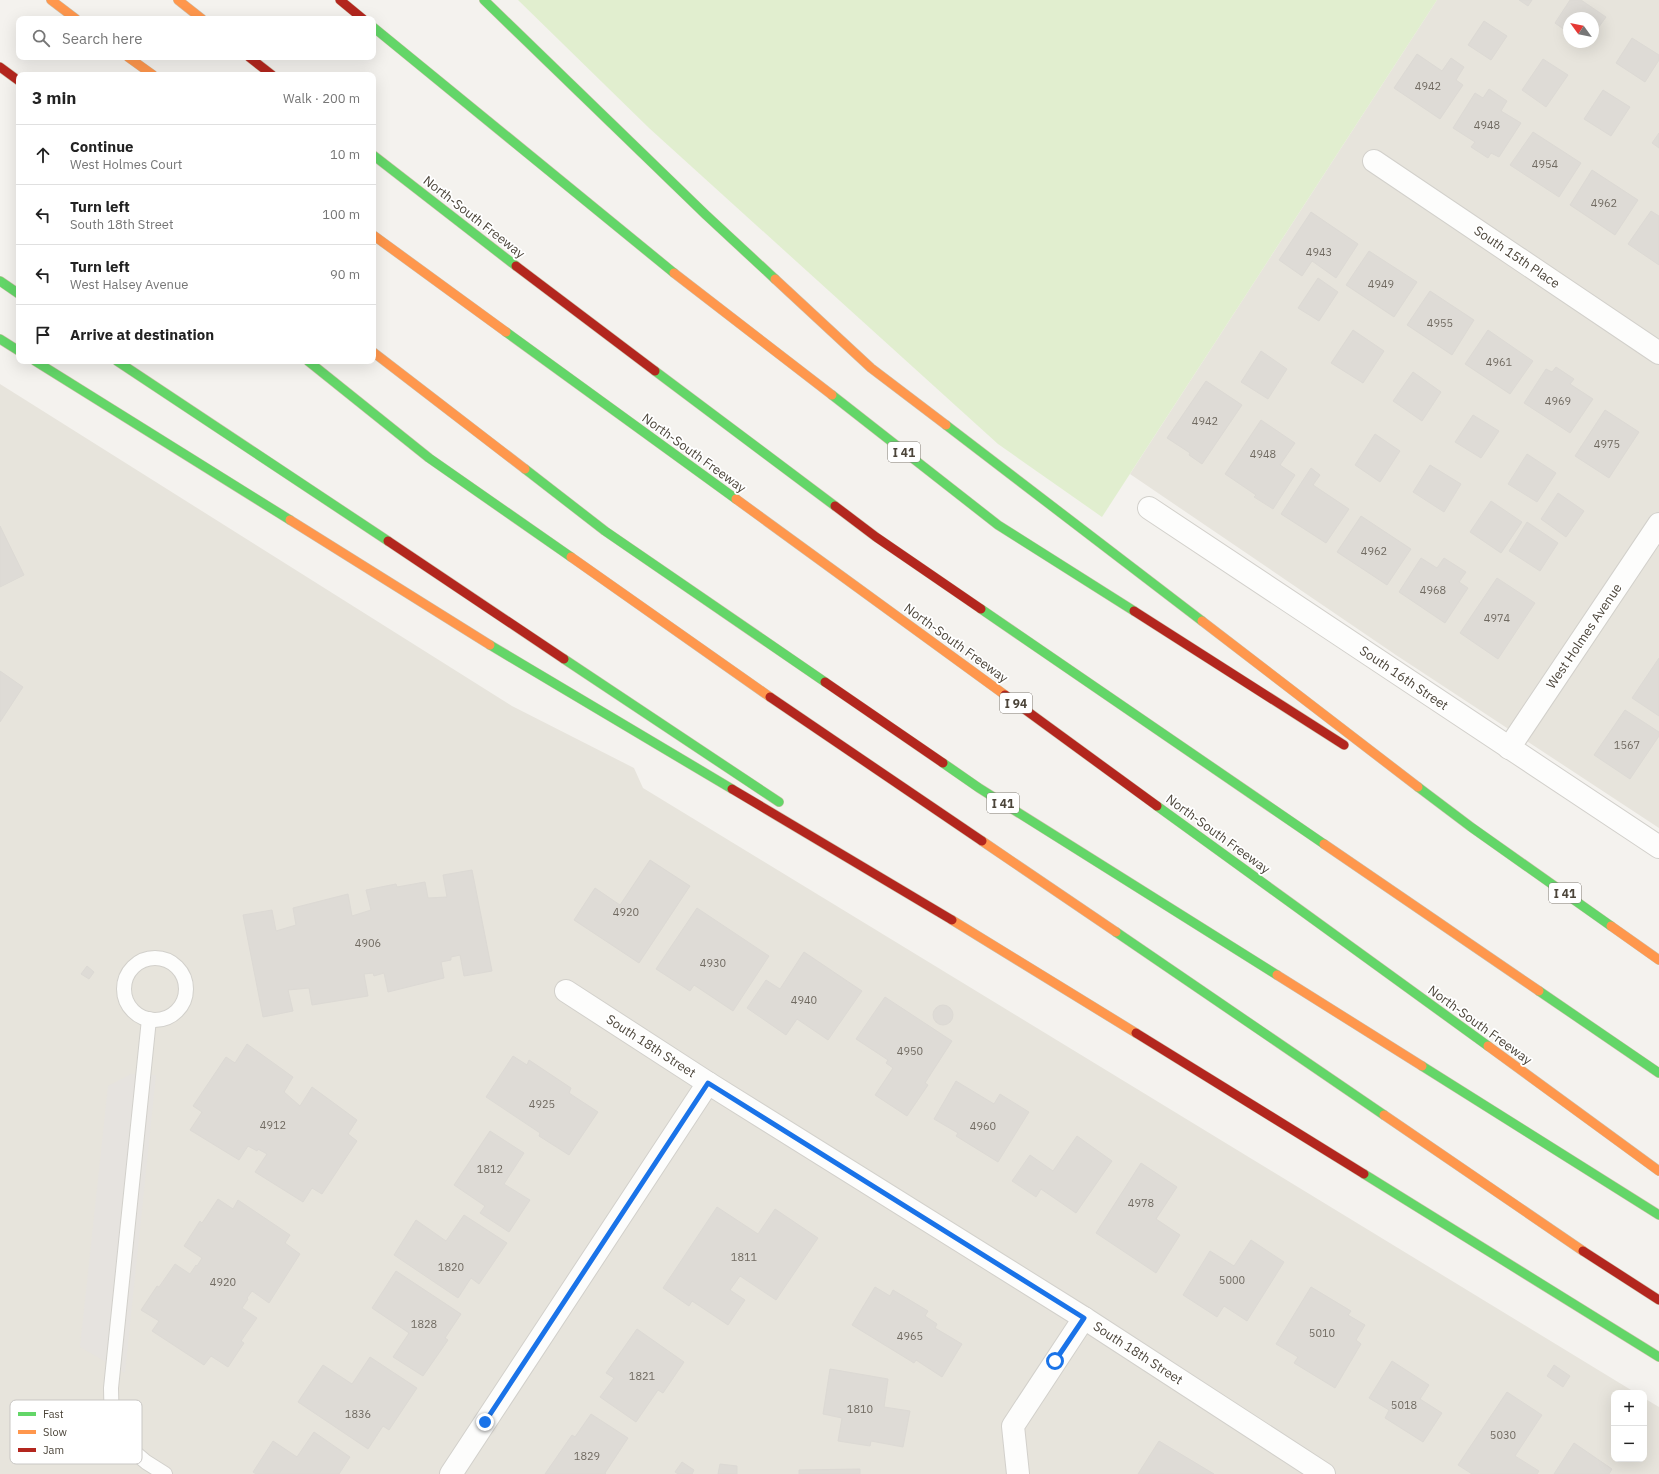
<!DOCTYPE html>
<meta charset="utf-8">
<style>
:root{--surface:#fff;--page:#f6f6f6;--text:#222;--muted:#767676;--line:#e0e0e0}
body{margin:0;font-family:"IBM Plex Sans",sans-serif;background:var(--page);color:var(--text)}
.controls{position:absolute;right:12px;bottom:12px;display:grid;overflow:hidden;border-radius:8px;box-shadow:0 4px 16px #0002}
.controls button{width:36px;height:36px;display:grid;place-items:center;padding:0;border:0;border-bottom:1px solid var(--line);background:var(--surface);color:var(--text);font:20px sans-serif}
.compass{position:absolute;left:1563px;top:12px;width:36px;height:36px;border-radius:50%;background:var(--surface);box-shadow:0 4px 16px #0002;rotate:303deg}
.stop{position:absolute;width:12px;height:12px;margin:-9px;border:3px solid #1a73e8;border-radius:50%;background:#fff}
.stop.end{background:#1a73e8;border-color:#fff;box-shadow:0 1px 4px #0008}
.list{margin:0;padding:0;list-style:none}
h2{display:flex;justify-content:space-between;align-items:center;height:52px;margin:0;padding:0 16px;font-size:17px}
h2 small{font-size:13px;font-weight:400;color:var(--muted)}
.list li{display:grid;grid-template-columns:26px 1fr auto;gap:12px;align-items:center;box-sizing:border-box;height:60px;padding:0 16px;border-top:1px solid var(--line)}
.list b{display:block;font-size:15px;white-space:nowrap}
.list p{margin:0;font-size:13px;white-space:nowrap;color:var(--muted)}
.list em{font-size:13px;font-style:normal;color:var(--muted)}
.icon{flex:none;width:22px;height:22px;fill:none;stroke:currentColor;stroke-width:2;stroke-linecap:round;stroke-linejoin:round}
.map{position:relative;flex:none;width:1659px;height:1474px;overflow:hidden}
.search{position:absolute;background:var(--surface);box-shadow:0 4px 16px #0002;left:16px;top:16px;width:360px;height:44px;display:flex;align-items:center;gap:10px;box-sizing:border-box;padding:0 14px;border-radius:8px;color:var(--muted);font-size:15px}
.panel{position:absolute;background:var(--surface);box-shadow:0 4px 16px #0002;left:16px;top:72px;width:360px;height:292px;border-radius:8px}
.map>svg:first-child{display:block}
.residential{fill:#e7e4dc;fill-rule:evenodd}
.green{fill:#e1eecf}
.parking{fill:#e6e3df}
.building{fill:#dedbd6;stroke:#dcd9d4}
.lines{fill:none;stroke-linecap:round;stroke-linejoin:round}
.lane-casing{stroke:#d2d0cb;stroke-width:16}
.street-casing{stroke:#d2d0cb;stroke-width:24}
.fast-casing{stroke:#ccbfa9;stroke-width:10}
.slow-casing{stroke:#ccbfa9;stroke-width:10}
.jam-casing{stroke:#ccbfa9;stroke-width:10}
.lane{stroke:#fdfdfc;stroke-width:14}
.street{stroke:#fdfdfc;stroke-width:22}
.fast{stroke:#63d668;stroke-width:9}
.slow{stroke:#ff974d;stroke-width:9}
.jam{stroke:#b3261e;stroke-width:9}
.route{stroke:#1a73e8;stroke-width:5}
.labels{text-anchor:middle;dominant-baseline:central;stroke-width:3.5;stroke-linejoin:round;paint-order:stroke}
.number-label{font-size:11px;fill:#706a61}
.shield{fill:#fff;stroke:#817c74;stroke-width:1}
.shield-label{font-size:12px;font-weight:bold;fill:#4b4439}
.street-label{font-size:13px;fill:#4b4439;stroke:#fff}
.key{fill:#fff;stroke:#c9c7c4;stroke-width:1}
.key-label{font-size:11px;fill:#4b4439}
</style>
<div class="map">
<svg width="1659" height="1474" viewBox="0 0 1659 1474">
<rect width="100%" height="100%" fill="#f4f2ee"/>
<g class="residential">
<path d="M1437,0H1659V828L1396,655L1130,474ZM1569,18H1593V42H1569Z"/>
<polygon points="0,384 512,706 634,768 643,788 1636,1393 1614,1393 1614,1459 1644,1459 1644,1398 1659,1407 1659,1474 0,1474"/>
</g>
<polygon class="green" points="518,0 1437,0 1102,517 998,444 649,128"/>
<polygon class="parking" points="131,1074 156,1075 125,1373 80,1347 108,1086"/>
<g class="building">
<polygon points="1519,0 1532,0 1528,6"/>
<polygon points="1570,0 1581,0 1606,17 1593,35 1593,18 1569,18 1569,33 1555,23"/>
<polygon points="1484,21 1507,36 1491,60 1468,45"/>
<polygon points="1632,38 1659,55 1659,60 1645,82 1616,63"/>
<polygon points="1417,54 1442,71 1451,58 1464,67 1456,80 1463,85 1440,119 1394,88"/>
<polygon points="1543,59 1568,75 1546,107 1522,90"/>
<polygon points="1489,89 1507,101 1501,111 1521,123 1499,157 1491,153 1488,158 1471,147 1475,142 1453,128 1475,93 1483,98"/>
<polygon points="1603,90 1630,107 1611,136 1584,119"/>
<polygon points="1533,132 1581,163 1559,197 1510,165"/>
<polygon points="1659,133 1659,148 1652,143"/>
<polygon points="1592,170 1638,200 1615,235 1570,205"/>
<polygon points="1651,211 1659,216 1659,265 1628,244"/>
<polygon points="1311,212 1358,244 1336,278 1312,261 1302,276 1279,260"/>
<polygon points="1369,251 1417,282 1394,317 1346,285"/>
<polygon points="1318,278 1338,292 1319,321 1298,308"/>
<polygon points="1430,291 1474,320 1452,355 1407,325"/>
<polygon points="1353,330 1384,351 1363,383 1331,363"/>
<polygon points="1488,330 1533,361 1510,394 1465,364"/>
<polygon points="1261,351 1287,369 1268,399 1241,382"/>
<polygon points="1556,367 1574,379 1570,384 1593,399 1570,433 1524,403 1546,369 1552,372"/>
<polygon points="1413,372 1441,392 1422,421 1393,401"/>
<polygon points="1206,381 1242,405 1202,464 1189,455 1190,453 1167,438"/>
<polygon points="1605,410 1639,432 1609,478 1575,456"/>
<polygon points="1473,415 1499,431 1481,458 1455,442"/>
<polygon points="1261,420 1295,443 1280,465 1295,475 1273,509 1254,497 1256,495 1225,474"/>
<polygon points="1375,434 1400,451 1380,482 1355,465"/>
<polygon points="1527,454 1556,473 1537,502 1508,484"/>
<polygon points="1430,465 1461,484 1444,512 1413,492"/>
<polygon points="1311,468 1320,475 1313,485 1349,509 1326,543 1281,514"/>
<polygon points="1558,493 1584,511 1566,537 1541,519"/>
<polygon points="1491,501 1522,522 1501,553 1470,532"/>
<polygon points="1361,516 1411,549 1387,585 1337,552"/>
<polygon points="1527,522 1558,543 1540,571 1509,551"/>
<polygon points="0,526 24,575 0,587"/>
<polygon points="1421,558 1437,568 1444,558 1466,572 1459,582 1468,588 1445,623 1399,592"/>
<polygon points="1497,578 1535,603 1498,659 1460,633"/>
<polygon points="1659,658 1659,716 1632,698"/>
<polygon points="0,671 23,687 0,722"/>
<polygon points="1625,710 1659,732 1659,736 1630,779 1594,755"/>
<polygon points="650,860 690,886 639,963 574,920 595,888 620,905"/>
<polygon points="472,870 492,971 464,976 460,955 451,957 451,960 441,962 444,978 388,992 384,973 374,976 373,973 364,974 368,996 312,1005 309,988 288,990 293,1011 263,1017 243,915 272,910 276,931 296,925 293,908 348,894 352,916 371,910 366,890 396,884 397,887 425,882 428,898 447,897 443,875"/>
<polygon points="697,908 769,956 733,1011 694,985 690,991 656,969"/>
<polygon points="804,952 862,991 828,1040 797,1019 786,1035 747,1008 766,980 780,989"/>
<polygon points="87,966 94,972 89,979 81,974"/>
<polygon points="885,997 952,1041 925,1083 928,1085 907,1116 875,1095 893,1068 886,1063 888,1060 856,1039"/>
<circle cx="943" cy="1015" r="10"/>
<polygon points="247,1044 293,1077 284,1092 300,1106 312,1087 357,1120 348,1134 357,1141 322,1194 312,1188 303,1202 255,1172 267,1154 258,1149 257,1151 248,1146 239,1160 190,1130 202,1112 193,1106 226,1057 235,1063"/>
<polygon points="513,1056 527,1065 529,1060 571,1088 569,1093 598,1112 569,1155 539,1136 540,1133 486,1097"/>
<polygon points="956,1081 994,1104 1000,1094 1029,1112 998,1162 956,1136 958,1133 934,1119"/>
<polygon points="490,1131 524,1153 504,1184 530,1200 509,1232 480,1213 485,1206 454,1185"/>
<polygon points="1077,1136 1112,1161 1076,1213 1041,1189 1036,1197 1012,1181 1030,1155 1053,1171"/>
<polygon points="1141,1163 1177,1187 1156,1219 1180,1235 1156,1273 1096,1233"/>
<polygon points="218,1199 233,1209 238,1200 290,1235 285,1243 300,1254 269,1303 252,1291 247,1298 248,1299 242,1308 257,1318 241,1341 244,1343 228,1367 211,1356 204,1365 152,1331 159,1321 141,1310 157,1286 159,1287 175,1264 190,1274 196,1265 197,1266 202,1258 184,1246 200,1221 202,1223"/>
<polygon points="717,1207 758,1234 775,1209 818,1238 776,1300 740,1276 730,1290 745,1300 728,1325 692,1301 689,1306 663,1288"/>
<polygon points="464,1215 507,1243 479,1284 471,1278 458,1298 394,1255 416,1220 446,1241"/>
<polygon points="1251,1240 1284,1262 1247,1321 1224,1306 1217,1317 1183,1295 1210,1251 1234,1266"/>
<polygon points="396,1271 461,1314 445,1338 448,1340 423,1376 393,1357 409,1333 372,1308"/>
<polygon points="875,1287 890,1296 893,1290 928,1311 925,1316 937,1324 935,1328 962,1344 942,1377 916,1360 914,1363 852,1325"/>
<polygon points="1311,1287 1351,1311 1348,1315 1365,1325 1356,1340 1361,1344 1335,1388 1294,1363 1298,1357 1276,1344"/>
<polygon points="637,1329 684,1362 663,1393 658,1390 636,1422 600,1397 614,1378 606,1373"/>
<polygon points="370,1357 417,1388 389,1430 383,1426 368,1449 298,1402 323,1365 352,1384"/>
<polygon points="1392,1361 1429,1385 1420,1399 1442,1413 1423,1442 1385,1418 1389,1410 1369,1398"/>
<polygon points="1554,1365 1570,1376 1563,1387 1547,1376"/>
<polygon points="830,1369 888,1379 884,1407 910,1411 903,1447 871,1441 870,1446 838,1441 842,1418 823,1414"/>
<polygon points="1507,1392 1542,1415 1515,1456 1539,1471 1537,1474 1472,1474 1458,1465"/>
<polygon points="591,1414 628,1438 605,1473 606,1474 545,1474 572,1435 575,1437"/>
<polygon points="314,1432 350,1457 339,1474 256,1474 253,1472 273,1441 297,1457"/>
<polygon points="1159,1441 1214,1474 1138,1474"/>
<polygon points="1574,1443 1612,1469 1609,1474 1554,1474"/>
<polygon points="682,1462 694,1470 692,1474 678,1474 675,1472"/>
<polygon points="720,1464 737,1466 737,1474 718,1474"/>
<polygon points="860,1469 860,1474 799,1474 799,1470"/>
</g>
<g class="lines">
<defs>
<g id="lane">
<circle cx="155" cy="989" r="31"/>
<polyline points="149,1019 111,1388 112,1433 146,1462 165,1474"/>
</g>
<g id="street">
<polyline points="1374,161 1659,353"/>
<polyline points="1149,508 1659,847"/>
<polyline points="1509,748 1659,524"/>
<polyline points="566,991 708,1083 1084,1318 1324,1474"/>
<polyline points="451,1474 708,1083"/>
<polyline points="1018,1474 1013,1426 1084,1318"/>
</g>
<g id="fast">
<polyline points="484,0 706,215 775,279"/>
<polyline points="373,27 674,273"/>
<polyline points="373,155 516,266"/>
<polyline points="0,281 19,294"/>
<polyline points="506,332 736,499"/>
<polyline points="0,339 19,351"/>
<polyline points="35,361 290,520"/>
<polyline points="117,361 388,541"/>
<polyline points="308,361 429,458 571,557"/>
<polyline points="655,371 835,506"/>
<polyline points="832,395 998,525 1134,611"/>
<polyline points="946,425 1202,621"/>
<polyline points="525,469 605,531 825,682"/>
<polyline points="981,609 1324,844"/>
<polyline points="490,645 732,789"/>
<polyline points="564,659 779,802"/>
<polyline points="943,763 979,788 1277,975"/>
<polyline points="1418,787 1471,827 1611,926"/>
<polyline points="1157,806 1488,1046"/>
<polyline points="1116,932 1384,1115"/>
<polyline points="1539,991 1659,1073"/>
<polyline points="1422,1066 1659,1215"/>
<polyline points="1364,1174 1659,1357"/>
</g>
<g id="slow">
<polyline points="51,0 76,19"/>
<polyline points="178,0 202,19"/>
<polyline points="128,57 153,75"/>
<polyline points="373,235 506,332"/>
<polyline points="674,273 832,395"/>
<polyline points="775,279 871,368 946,425"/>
<polyline points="373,352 525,469"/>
<polyline points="736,499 1005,695"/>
<polyline points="290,520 490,645"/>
<polyline points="571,557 770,697"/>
<polyline points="1202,621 1418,787"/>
<polyline points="982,841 1116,932"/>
<polyline points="1324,844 1539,991"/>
<polyline points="952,920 1136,1033"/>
<polyline points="1611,926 1659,960"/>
<polyline points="1277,975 1422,1066"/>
<polyline points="1488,1046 1659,1171"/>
<polyline points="1384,1115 1583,1251"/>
</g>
<g id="jam">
<polyline points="340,0 363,19"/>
<polyline points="249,57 272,75"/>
<polyline points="0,67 19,81"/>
<polyline points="516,266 655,371"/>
<polyline points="835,506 876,537 981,609"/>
<polyline points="388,541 564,659"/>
<polyline points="1134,611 1344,745"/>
<polyline points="825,682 943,763"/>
<polyline points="1005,695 1157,806"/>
<polyline points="770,697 982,841"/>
<polyline points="732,789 952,920"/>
<polyline points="1136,1033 1364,1174"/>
<polyline points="1583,1251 1659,1300"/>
</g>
</defs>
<use href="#lane" class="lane-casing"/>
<use href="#street" class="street-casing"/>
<use href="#fast" class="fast-casing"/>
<use href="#slow" class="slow-casing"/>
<use href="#jam" class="jam-casing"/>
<use href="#lane" class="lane"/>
<use href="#street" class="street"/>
<use href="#fast" class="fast"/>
<use href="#slow" class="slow"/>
<use href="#jam" class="jam"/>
</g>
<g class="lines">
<polyline class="route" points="485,1422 708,1083 1084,1318 1055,1361"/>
</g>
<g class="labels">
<g class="number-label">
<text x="1428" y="86">4942</text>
<text x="1487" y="125">4948</text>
<text x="1545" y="164">4954</text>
<text x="1604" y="203">4962</text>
<text x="1319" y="252">4943</text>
<text x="1381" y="284">4949</text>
<text x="1440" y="323">4955</text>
<text x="1499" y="362">4961</text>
<text x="1558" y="401">4969</text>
<text x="1205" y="421">4942</text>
<text x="1607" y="444">4975</text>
<text x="1263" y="454">4948</text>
<text x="1374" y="551">4962</text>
<text x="1433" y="590">4968</text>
<text x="1497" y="618">4974</text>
<text x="1627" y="745">1567</text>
<text x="626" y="912">4920</text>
<text x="368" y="943">4906</text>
<text x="713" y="963">4930</text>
<text x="804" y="1000">4940</text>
<text x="910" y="1051">4950</text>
<text x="542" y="1104">4925</text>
<text x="273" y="1125">4912</text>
<text x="983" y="1126">4960</text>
<text x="490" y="1169">1812</text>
<text x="1141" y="1203">4978</text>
<text x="744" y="1257">1811</text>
<text x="451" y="1267">1820</text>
<text x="1232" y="1280">5000</text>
<text x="223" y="1282">4920</text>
<text x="424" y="1324">1828</text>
<text x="1322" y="1333">5010</text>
<text x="910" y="1336">4965</text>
<text x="642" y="1376">1821</text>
<text x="1404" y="1405">5018</text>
<text x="860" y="1409">1810</text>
<text x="358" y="1414">1836</text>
<text x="1503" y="1435">5030</text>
<text x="587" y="1456">1829</text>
</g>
<g class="shield">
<rect x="888" y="442" width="32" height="20" rx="3"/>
<rect x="1000" y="693" width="32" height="20" rx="3"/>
<rect x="987" y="793" width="32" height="20" rx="3"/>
<rect x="1549" y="883" width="32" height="20" rx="3"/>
</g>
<g class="shield-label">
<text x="904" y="452">I 41</text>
<text x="1016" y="703">I 94</text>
<text x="1003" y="803">I 41</text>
<text x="1565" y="893">I 41</text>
</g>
<g class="street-label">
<text transform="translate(474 217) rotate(38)">North-South Freeway</text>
<text transform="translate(1517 257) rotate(34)">South 15th Place</text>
<text transform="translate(694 453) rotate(36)">North-South Freeway</text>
<text transform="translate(1584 636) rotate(-56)">West Holmes Avenue</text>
<text transform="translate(956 643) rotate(36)">North-South Freeway</text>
<text transform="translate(1404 678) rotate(34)">South 16th Street</text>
<text transform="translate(1218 834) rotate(36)">North-South Freeway</text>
<text transform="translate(1480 1025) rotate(36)">North-South Freeway</text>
<text transform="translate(651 1046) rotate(33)">South 18th Street</text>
<text transform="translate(1138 1353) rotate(33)">South 18th Street</text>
</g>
</g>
<rect x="10" y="1400" width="132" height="64" rx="6" class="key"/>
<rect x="18" y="1412" width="18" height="4" fill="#63d668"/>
<rect x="18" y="1430" width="18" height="4" fill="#ff974d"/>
<rect x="18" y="1448" width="18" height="4" fill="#b3261e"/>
<g class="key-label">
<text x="43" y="1418">Fast</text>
<text x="43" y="1436">Slow</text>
<text x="43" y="1454">Jam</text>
</g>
</svg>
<div class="controls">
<button>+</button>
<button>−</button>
</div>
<svg class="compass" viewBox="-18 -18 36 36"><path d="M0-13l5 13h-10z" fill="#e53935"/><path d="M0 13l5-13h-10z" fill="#767676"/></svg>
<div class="stop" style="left:1055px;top:1361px"></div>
<div class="stop end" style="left:485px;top:1422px"></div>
<div class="search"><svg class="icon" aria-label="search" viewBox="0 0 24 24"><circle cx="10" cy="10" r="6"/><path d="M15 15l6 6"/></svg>Search here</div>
<section class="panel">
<h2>3 min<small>Walk · 200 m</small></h2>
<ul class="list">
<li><svg class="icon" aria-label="ahead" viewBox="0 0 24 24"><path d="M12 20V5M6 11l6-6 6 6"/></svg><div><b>Continue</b><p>West Holmes Court</p></div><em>10 m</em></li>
<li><svg class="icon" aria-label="left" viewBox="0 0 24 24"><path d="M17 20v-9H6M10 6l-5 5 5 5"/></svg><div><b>Turn left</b><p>South 18th Street</p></div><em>100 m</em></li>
<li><svg class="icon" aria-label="left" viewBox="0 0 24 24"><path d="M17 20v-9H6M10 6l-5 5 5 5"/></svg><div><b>Turn left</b><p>West Halsey Avenue</p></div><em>90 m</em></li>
<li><svg class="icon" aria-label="arrive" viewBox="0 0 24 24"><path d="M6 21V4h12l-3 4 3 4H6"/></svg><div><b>Arrive at destination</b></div></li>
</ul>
</section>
</div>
